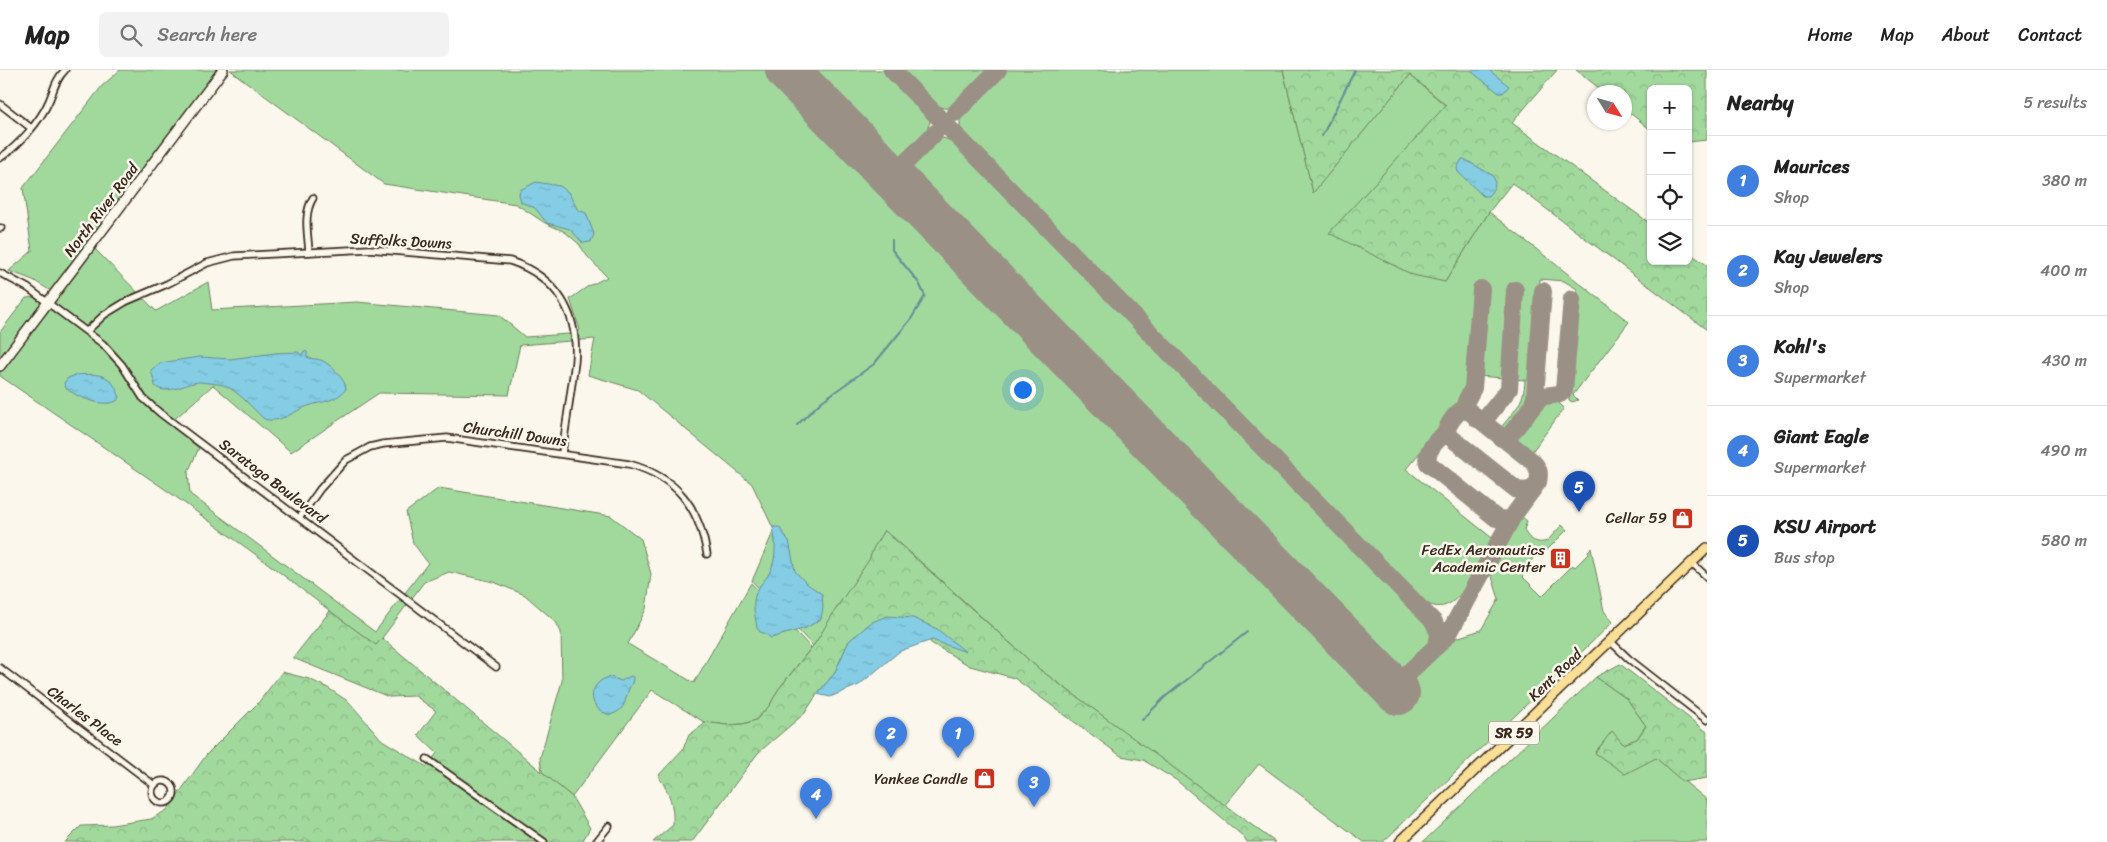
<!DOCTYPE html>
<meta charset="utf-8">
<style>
:root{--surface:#fff;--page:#f2f2f2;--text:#222;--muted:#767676;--line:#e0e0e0;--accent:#0f766e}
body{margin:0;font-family:Sriracha,sans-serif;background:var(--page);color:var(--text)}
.controls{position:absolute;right:15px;top:15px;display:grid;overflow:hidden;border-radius:8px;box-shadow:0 1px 4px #0004}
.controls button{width:45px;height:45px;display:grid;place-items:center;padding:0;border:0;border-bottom:1px solid var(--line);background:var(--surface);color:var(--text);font:25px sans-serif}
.compass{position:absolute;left:1587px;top:15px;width:45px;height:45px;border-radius:50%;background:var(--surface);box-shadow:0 1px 4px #0004;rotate:127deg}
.you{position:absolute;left:1022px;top:319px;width:18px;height:18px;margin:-12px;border:4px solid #fff;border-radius:50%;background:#1a73e8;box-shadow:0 0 0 8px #1a73e833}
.badge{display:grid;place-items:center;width:32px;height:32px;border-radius:50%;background:var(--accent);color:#fff;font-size:16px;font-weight:700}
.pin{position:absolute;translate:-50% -41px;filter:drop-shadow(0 1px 2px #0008)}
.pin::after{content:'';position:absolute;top:26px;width:18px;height:15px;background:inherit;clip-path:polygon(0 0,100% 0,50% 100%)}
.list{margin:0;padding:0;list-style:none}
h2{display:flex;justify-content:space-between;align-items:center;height:65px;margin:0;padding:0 20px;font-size:21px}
h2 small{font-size:16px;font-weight:400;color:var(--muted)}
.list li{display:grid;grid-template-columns:32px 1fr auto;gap:15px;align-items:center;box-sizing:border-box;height:90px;padding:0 20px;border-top:1px solid var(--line)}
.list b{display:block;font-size:19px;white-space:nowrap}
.list p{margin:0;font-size:16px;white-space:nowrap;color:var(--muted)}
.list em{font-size:16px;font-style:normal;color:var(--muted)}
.icon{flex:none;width:28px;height:28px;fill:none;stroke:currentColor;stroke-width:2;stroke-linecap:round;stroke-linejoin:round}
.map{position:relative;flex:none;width:1707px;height:772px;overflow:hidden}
header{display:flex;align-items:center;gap:30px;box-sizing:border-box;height:70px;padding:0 25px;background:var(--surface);border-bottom:1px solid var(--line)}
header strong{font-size:24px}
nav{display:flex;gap:28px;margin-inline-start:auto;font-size:18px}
.search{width:350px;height:45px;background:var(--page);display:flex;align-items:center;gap:12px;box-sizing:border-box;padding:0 18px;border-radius:8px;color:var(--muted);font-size:19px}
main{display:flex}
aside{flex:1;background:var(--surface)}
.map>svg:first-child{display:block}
.green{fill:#a1d99d;stroke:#6e825e}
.forest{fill:url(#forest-crowns);stroke:#6e825e}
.water{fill:url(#water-ripples);stroke:#678c95}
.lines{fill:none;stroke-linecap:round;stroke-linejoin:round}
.stream{stroke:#678c95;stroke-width:2}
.taxiway{stroke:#9b9085;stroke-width:18}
.runway{stroke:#9b9085;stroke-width:44}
.street-casing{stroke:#3b2a1e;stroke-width:9}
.secondary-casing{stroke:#3b2a1e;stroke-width:12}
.primary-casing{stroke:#3b2a1e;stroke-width:12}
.street{stroke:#fbf7ec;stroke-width:5.5}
.secondary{stroke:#fbf7ec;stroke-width:9}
.primary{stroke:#fbdf96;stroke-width:9}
.labels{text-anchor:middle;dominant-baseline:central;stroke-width:5;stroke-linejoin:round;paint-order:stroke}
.shield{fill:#fbf7ec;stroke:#75685c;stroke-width:1}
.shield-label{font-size:14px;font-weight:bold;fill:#3b2a1e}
.street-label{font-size:15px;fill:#3b2a1e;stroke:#fbf7ec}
.poi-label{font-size:15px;fill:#3b2a1e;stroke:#fbf7ec;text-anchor:end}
</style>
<header>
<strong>Map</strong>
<div class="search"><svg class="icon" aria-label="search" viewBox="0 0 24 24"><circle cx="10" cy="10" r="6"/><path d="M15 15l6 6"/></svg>Search here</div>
<nav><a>Home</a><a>Map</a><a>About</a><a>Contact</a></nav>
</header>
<main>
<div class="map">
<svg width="1707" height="772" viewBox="0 0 1707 772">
<defs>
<pattern id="forest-crowns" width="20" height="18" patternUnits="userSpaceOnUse" patternTransform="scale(1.25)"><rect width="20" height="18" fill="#a1d99d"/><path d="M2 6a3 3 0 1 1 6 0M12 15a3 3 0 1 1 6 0" fill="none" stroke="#8cba87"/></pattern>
<pattern id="water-ripples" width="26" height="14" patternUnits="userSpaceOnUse" patternTransform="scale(1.25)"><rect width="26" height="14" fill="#84cde5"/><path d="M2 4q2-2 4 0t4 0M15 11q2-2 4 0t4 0" fill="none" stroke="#73b0c4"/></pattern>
</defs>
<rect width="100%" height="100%" fill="#fbf7ec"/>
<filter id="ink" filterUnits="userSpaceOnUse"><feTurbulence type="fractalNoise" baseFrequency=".02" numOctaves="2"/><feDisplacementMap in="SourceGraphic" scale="10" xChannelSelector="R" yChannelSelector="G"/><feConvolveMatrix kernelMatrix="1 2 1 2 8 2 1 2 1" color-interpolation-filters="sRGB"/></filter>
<g filter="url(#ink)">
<g class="green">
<path d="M120,0H218L88,172L156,241L208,212L212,240L357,232L499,245L525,267L569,264L580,260L570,229L587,217L607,207L587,186L579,174L565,162L545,153L516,134L384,114L230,0H774L1391,629L1453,569L1481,560L1499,529L1490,500L1521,446L1527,451L1524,460C1528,469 1537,475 1547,471L1562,455L1567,460L1547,480H1539L1529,494L1531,497L1522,506L1542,526L1573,495L1575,497L1589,483L1588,481L1591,478L1604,541L1613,552L1383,772H1364L1259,694L1224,736L1039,599L892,466L813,576L752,511L774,460L752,414L638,320L588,305L595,269L520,275L509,325L379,323L291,382L213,315L169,354L199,378L188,402L190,424L375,562L428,493L413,473L406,442L439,418L611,446L641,469L651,504L646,539L628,574L694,613L751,513L811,578L778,620L770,635L756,650L743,654L727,655L704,652L652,620L572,727L542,702L540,688L562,611L561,562L556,552L525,525L494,512L449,502L424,512L376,576L266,492L169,422L0,306V262L26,228L45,226L51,221L33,210L9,201L32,181L23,118L102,16Z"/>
<path d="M801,0H884L925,42L930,50C930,61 909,85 899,88C895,89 891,88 887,87Z"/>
<path d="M900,0H989C980,9 960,35 949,38C935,42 910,10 900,0Z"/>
<path d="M1006,0H1283L1313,122L1410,5L1446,36L1330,163L1445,212L1489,142L1629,252L1573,325L1578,330L1572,332L1569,330V323L1577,219L1564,211L1540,209L1531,328L1526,336L1504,361L1500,359C1514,340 1524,335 1525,310L1511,309L1518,219H1512L1504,308L1477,306L1483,217L1477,216L1470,314L1428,373L1406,399L1492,468C1490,478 1483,487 1478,496C1465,520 1447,554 1417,526L965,66L960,57V48Z"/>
<path d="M943,68L953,71L1428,555C1432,559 1434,564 1433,570C1431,577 1405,601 1397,602C1392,602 1389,600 1386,597L910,112C908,107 908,104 909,99C912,91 934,70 943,68Z"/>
<path d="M1551,331L1558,332L1564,338L1531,383L1515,371L1516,367C1525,355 1536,334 1551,331Z"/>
<polygon points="1596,607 1627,629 1646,655 1637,669 1623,674 1612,662 1595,682 1656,688 1707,730 1707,772 1423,772"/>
</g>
<g class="forest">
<polygon points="1283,0 1557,0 1512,53 1651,154 1651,191 1688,191 1688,182 1707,195 1707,260 1512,113 1489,142 1445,212 1413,205 1329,163 1446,35 1410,5 1313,123"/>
<polygon points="1576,0 1707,0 1707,70 1688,72 1688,19 1651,19 1651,60 1625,39 1624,22 1604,22"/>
<path d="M884,460L1039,599L1275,772H1247L1244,767L1176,710L1143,690L1121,686L1014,608L970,596L931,573L913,548L849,571L834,604L817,624L805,643L758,683L692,772H653L673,755C674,736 670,722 658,706L683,679L689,665L703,655L704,652L727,655L743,654L756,650L770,635L778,620L816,572L839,534L869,490L873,479Z"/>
<polygon points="330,541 376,575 382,568 572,727 590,758 582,772 65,772 81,756 112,755 151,749 167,740 207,684 258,633 282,602 309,609 328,618 349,632 382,670 427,697 437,683 418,665 436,641 415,626 389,627 293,588"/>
<polygon points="1620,594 1707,662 1707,708 1683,712 1656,688 1625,704 1595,683 1612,661 1623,674 1637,669 1646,656 1627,629 1596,607"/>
</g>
<g class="water">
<polygon points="1473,0 1489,0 1509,16 1503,23 1499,23 1472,2"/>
<path d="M1462,89H1464L1492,105C1498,113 1494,119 1488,126H1483L1458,102L1457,98Z"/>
<polygon points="536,112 560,116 568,122 578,140 586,143 594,164 591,172 583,173 570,159 547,153 535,138 521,132 519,124 520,120"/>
<path d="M304,281L307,282V287C312,290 318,288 323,291C331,295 346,310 346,319C336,332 322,331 308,336C294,341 280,354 264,349C252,338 239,321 223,315C216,313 206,313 200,312C188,312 166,327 155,316C155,310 152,306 151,300L160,293L199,287L230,289L275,283L298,282L302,285Z"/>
<path d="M76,305C101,303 112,304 120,328C109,341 75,327 65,317L64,313L68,308Z"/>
<path d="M773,457H779L789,471L795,501L806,513L822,524L823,537L821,549L806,558L771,568L764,563L760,562L757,558C756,550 753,539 754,531C755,521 761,514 767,507C777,491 776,475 773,457Z"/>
<polygon points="887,546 913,548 937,559 966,582 932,570 900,581 859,615 830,627 817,624 834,604 849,571 872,552"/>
<path d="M631,606L633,607C633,613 631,614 629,619C624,632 626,640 610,645C584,638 589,610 611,607L621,611Z"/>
</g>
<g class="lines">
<g class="stream">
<polyline points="1322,66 1355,0"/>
<polyline points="797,355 822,331 874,294 911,249 925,226 919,213 892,180 892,170"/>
<polyline points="1142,650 1165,627 1247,562"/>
</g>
<g class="taxiway">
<polyline points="892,0 1434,552 1439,564 1437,576"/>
<polyline points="955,43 998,0"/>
<path d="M871,85C882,95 893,99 906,92"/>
<path d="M907,122C900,111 901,103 906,92L935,63"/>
<polyline points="1532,337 1535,327 1543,221"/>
<path d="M1467,341L1463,340C1456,342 1448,354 1446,362L1449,366L1517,420L1526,421L1533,419"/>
<polyline points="1477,349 1486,348 1509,319 1515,220"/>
<path d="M1449,366L1445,365C1437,368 1424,384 1428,393L1496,448L1506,450L1513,446"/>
<polyline points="1501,368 1507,368 1509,366 1538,330 1544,326 1560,324 1564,320 1572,229"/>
<path d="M1373,598L1392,607L1405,606L1448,565L1513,446L1538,412C1540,403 1539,399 1533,392L1465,338L1466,331L1473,318L1481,219"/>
</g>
<polyline class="runway" points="787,0 1398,623"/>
<defs>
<g id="street">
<polyline points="0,34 31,58"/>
<path d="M0,88C18,76 40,52 49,31C54,20 55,10 65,0"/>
<polyline points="0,158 1,158"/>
<path d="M309,182C308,164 303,144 313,128"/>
<polyline points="0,203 28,218 103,274 122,295 143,328 160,343 496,597"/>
<path d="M87,261L104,245L127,231L167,214L207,193L234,186L369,179L510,191C557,207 579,243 575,292L562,383"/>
<path d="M300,447L320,419L346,390L370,377L383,374L447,368L629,394C677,407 699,437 707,484"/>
<polyline points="1692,493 1707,507"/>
<polyline points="1610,571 1629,589 1707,650"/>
<polyline points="0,598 154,715"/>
<polyline points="427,689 544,772"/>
<circle cx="163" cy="722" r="11"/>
<polyline points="596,772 609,756"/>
</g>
<polyline id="secondary" points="0,296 223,0"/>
<polyline id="primary" points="1400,772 1707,478"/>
</defs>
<use href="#street" class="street-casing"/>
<use href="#secondary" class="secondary-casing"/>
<use href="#primary" class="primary-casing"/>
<use href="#street" class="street"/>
<use href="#secondary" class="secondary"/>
<use href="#primary" class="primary"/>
</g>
</g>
<defs>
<symbol id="shop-square" viewBox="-11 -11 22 22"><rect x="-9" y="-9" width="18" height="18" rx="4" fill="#c8321e" stroke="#fbf7ec"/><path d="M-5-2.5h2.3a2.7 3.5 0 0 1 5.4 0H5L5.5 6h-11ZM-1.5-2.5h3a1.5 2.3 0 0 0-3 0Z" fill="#fff"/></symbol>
<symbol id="building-square" viewBox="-11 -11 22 22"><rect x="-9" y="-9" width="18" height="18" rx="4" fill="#c8321e" stroke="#fbf7ec"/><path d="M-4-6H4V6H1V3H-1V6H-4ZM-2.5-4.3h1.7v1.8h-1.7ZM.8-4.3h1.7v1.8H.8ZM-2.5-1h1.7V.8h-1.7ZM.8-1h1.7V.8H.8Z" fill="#fff"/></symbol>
</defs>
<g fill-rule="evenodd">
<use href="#shop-square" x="1670" y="436" width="25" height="25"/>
<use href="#building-square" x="1548" y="476" width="25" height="25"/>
<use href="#shop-square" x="972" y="696" width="25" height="25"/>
</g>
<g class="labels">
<rect class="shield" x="1489" y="651.5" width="50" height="23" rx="4"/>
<g class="shield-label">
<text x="1514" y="663">SR 59</text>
</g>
<g class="street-label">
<text transform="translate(101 140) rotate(-53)">North River Road</text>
<text transform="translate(401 171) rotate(3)">Suffolks Downs</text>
<text transform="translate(515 364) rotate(8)">Churchill Downs</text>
<text transform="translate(273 411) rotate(37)">Saratoga Boulevard</text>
<text transform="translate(1555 605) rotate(-44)">Kent Road</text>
<text transform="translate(85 646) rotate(37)">Charles Place</text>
</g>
<g class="poi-label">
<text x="1667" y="448">Cellar 59</text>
<text x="1545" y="480">FedEx Aeronautics<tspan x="1545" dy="17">Academic Center</tspan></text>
<text x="968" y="709">Yankee Candle</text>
</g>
</g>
</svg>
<div class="controls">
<button>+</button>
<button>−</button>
<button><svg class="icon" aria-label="locate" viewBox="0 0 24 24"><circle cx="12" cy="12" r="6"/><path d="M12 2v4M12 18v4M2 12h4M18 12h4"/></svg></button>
<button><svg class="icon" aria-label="layers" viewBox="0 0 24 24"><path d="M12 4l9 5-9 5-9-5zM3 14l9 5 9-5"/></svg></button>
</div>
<svg class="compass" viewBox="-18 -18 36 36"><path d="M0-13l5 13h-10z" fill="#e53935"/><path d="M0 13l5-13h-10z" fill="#767676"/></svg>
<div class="you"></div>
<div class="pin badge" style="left:958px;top:688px;background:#3f7fe0">1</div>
<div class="pin badge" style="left:891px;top:688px;background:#3f7fe0">2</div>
<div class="pin badge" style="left:1034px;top:737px;background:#3f7fe0">3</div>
<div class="pin badge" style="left:816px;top:749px;background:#3f7fe0">4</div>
<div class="pin badge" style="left:1579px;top:442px;background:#1a4fb4">5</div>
</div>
<aside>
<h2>Nearby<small>5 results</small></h2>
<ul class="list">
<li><span class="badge" style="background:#3f7fe0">1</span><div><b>Maurices</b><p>Shop</p></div><em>380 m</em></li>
<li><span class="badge" style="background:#3f7fe0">2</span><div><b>Kay Jewelers</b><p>Shop</p></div><em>400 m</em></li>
<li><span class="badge" style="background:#3f7fe0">3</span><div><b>Kohl's</b><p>Supermarket</p></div><em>430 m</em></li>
<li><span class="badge" style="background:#3f7fe0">4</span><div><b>Giant Eagle</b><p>Supermarket</p></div><em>490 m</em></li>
<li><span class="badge" style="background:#1a4fb4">5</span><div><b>KSU Airport</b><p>Bus stop</p></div><em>580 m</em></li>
</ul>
</aside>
</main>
